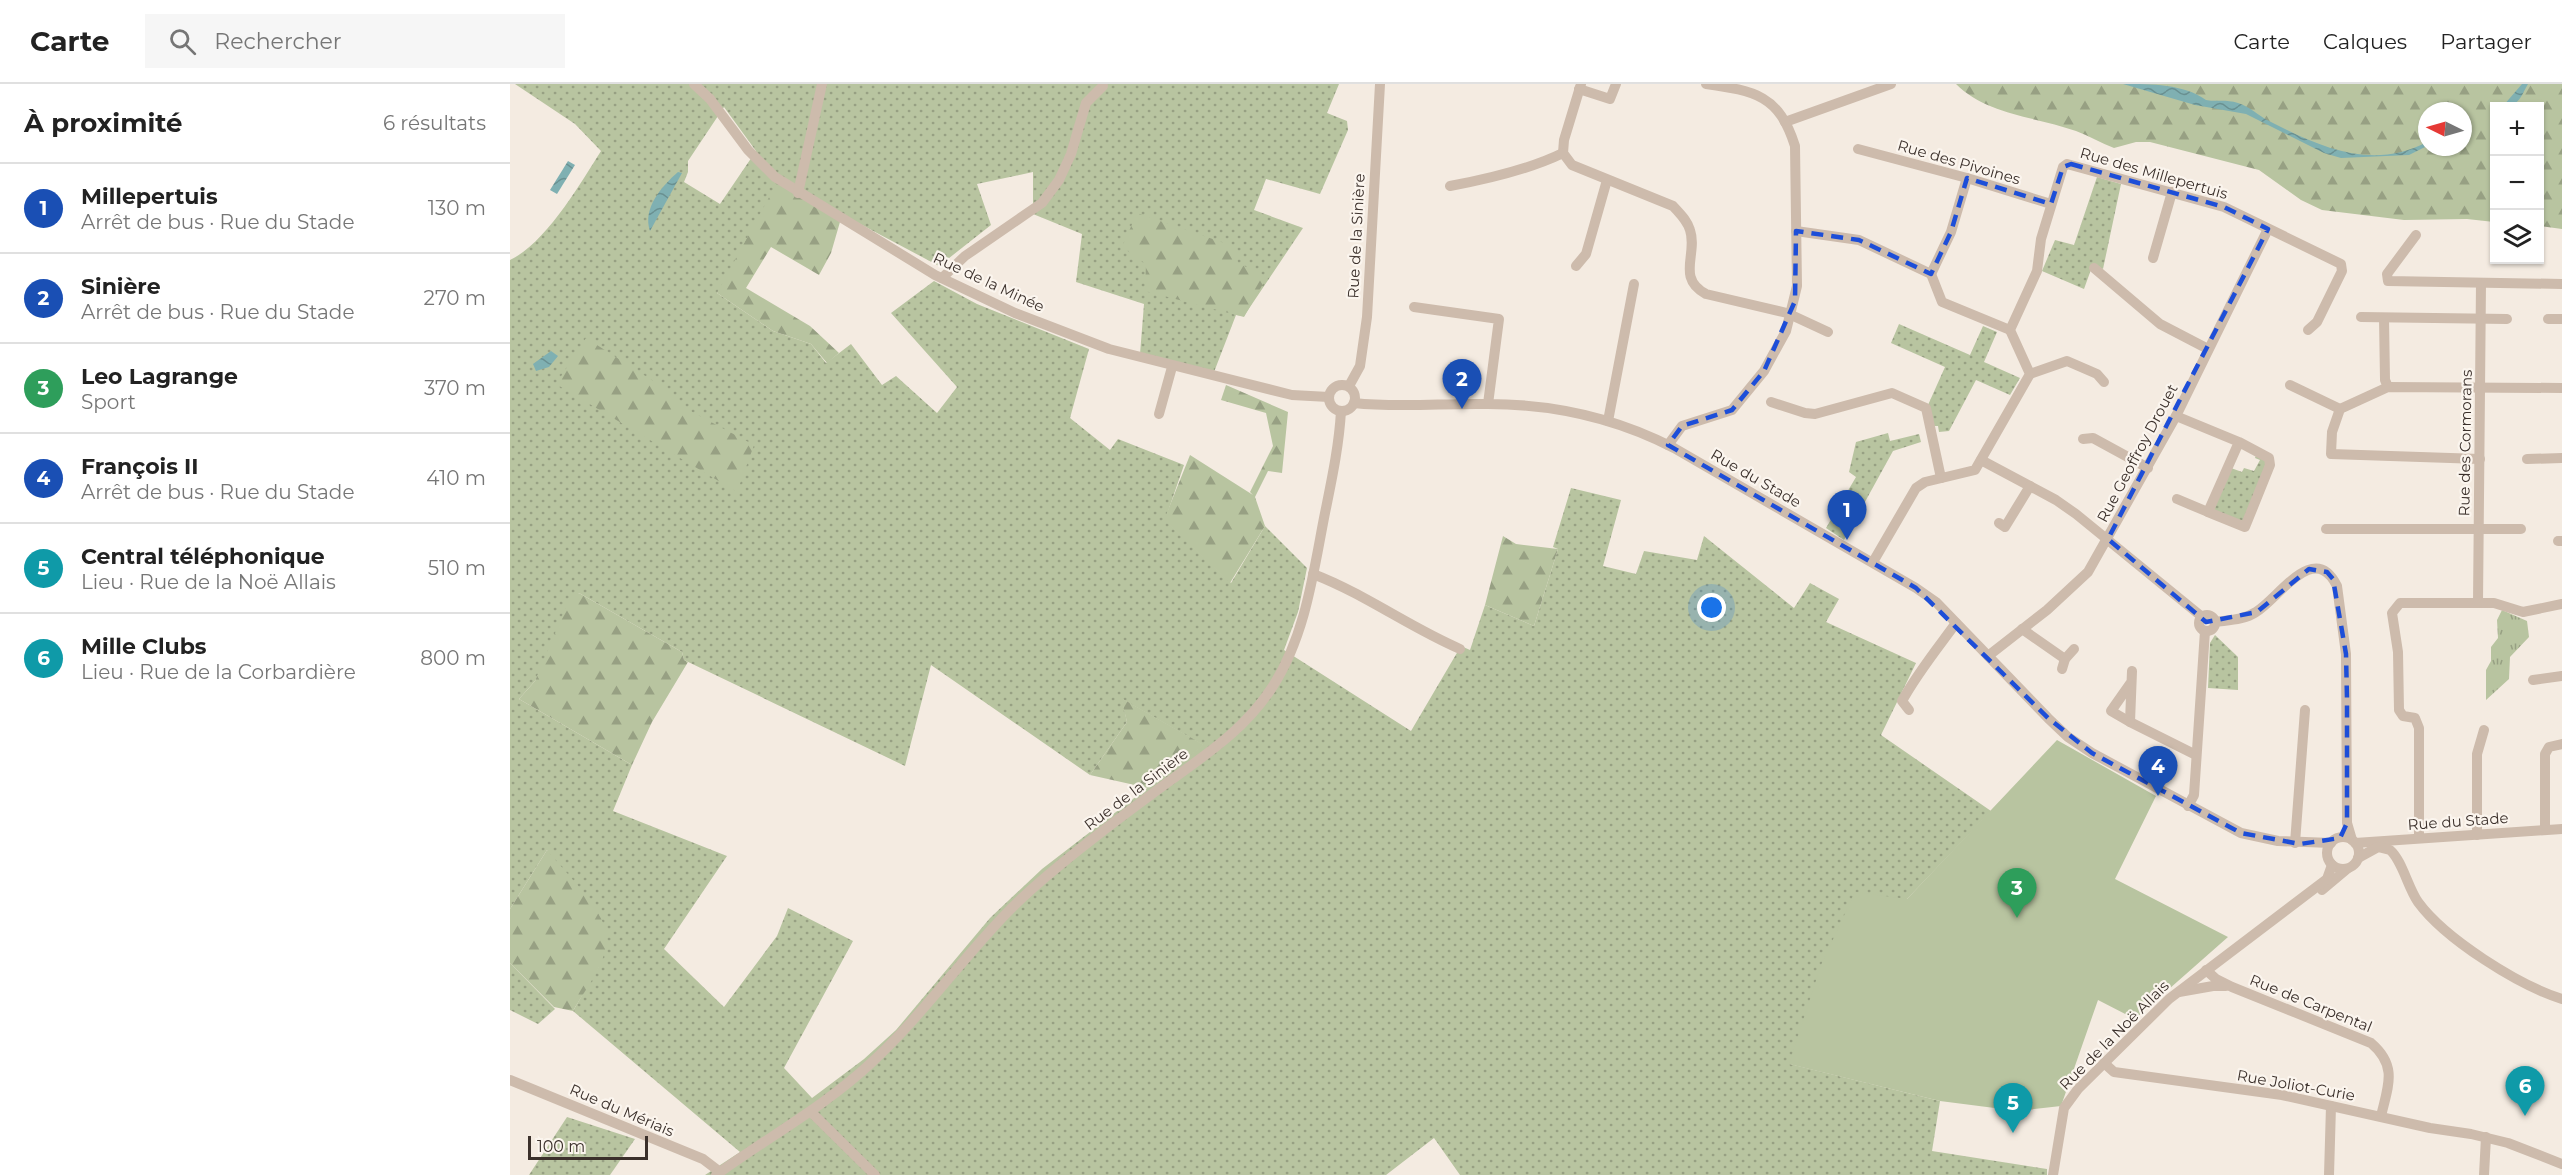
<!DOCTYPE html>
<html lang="fr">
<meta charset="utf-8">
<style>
:root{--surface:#fff;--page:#f6f6f6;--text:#222;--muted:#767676;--line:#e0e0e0;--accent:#db2777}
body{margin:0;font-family:Montserrat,sans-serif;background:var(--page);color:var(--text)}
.controls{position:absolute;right:18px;top:18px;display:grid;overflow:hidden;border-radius:0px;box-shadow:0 2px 4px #0004}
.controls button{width:54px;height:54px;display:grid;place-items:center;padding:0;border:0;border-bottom:2px solid var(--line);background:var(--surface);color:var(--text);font:30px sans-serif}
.compass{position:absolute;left:1908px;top:18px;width:54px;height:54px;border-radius:50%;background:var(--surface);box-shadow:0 2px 4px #0004;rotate:275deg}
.scale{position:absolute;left:18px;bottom:15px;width:120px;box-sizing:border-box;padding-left:6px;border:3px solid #3b302b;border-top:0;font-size:16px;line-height:21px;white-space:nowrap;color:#3b302b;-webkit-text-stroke:4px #fbf5ee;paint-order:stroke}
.you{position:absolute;left:1202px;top:524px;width:21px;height:21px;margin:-15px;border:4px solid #fff;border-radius:50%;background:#1a73e8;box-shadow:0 0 0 9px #1a73e833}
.badge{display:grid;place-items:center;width:39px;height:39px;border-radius:50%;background:var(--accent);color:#fff;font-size:20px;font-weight:700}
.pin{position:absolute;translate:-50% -50px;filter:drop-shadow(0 2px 3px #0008)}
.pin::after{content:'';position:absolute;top:32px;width:21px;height:18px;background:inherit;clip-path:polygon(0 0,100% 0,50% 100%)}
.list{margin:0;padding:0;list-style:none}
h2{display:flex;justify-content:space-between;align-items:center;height:78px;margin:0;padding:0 24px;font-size:26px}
h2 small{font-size:20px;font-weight:400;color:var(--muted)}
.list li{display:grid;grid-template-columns:39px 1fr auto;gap:18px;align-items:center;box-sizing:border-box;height:90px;padding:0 24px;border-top:2px solid var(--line)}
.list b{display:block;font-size:22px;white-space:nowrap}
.list p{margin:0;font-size:20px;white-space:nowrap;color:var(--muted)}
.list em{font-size:20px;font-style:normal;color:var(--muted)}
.icon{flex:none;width:33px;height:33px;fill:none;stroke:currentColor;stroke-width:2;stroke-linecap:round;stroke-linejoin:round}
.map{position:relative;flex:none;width:2052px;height:1091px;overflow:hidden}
header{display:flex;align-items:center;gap:36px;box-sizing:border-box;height:84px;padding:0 30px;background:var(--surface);border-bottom:2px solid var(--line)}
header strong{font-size:28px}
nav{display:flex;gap:33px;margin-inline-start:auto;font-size:21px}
.search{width:420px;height:54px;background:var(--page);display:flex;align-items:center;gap:15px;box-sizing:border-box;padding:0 21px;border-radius:0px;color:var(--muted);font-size:22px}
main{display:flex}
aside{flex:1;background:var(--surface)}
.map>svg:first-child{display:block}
.grass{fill:url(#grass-dots);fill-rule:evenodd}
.forest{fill:url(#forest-firs);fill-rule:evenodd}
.park{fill:url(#park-tufts)}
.garden{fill:#b8c4a0}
.water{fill:url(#water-waves)}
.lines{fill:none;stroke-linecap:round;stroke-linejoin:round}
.minor{stroke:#cdbbac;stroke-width:10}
.marked{fill:none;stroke:#1d4ed8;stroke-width:4.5;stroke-dasharray:12 8;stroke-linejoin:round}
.labels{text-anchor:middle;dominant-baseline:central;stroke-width:4.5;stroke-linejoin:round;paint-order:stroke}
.street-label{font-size:15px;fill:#3b302b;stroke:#fbf5ee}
</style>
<header>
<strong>Carte</strong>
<div class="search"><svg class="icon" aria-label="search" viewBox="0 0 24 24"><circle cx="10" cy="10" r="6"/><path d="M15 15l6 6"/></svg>Rechercher</div>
<nav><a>Carte</a><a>Calques</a><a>Partager</a></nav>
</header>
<main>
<aside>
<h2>À proximité<small>6 résultats</small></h2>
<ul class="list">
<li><span class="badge" style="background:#1a4fb4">1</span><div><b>Millepertuis</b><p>Arrêt de bus · Rue du Stade</p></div><em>130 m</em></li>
<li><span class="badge" style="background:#1a4fb4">2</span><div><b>Sinière</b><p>Arrêt de bus · Rue du Stade</p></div><em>270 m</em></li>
<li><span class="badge" style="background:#2e9e5b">3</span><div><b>Leo Lagrange</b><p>Sport</p></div><em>370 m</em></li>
<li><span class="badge" style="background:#1a4fb4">4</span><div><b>François II</b><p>Arrêt de bus · Rue du Stade</p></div><em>410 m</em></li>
<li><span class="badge" style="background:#0f9aa8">5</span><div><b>Central téléphonique</b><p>Lieu · Rue de la Noë Allais</p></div><em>510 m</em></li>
<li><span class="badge" style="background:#0f9aa8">6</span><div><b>Mille Clubs</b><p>Lieu · Rue de la Corbardière</p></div><em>800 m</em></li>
</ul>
</aside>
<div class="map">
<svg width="2052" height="1091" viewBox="0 0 2052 1091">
<defs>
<pattern id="grass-dots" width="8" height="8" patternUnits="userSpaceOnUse" patternTransform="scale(1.5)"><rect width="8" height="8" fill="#b8c4a0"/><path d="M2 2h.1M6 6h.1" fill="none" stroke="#97a083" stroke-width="1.8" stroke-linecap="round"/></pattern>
<pattern id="forest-firs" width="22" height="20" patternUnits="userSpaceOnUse" patternTransform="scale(1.5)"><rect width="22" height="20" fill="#b8c4a0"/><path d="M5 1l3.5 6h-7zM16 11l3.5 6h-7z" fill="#97a083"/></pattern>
<pattern id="park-tufts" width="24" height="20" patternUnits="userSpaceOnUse" patternTransform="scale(1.5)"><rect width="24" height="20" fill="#b8c4a0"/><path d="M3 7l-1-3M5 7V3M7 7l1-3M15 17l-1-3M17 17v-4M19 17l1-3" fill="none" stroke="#97a083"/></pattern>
<pattern id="water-waves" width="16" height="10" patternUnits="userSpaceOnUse" patternTransform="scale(1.5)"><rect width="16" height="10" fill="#7fb0b2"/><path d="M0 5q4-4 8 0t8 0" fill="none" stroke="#699091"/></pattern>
</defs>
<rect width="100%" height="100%" fill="#f4ebe1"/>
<g class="grass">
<path d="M5,0H829L817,29L837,37L838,46L810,110L756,95L744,126L793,144L734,232L726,231L704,288L630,270L634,220L566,198L572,150L523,130V88L467,100L481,141L429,182L288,107L207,209L263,247L301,260L316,279L341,260L372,301L386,292L427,329L447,303L381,229L424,197L467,220L579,265L560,334L600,366L608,355L674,381L655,436L721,499L755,442L797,484L788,528L774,566L901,647L951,562L960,566L975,521L1024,542L1048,465L1043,463L1061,404L1111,416L1093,482L1126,490L1134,467L1187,476L1194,452L1284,524L1300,499L1329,515L1316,538L1406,579L1371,651L1481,727L1397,815L1280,980L1430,1017L1422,1067L1537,1085V1091H950L924,1054L876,1091H195L230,1068L63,927L89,882L37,766L0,825V176C36,159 70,100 91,67L65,40ZM214,23L246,67L210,120L174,98L178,88V77ZM69,509L172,568L174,576L395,682L421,581L580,691L617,638L612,615L693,661L532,785L480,834L386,946L354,975L302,1014L274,984L343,857L278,824L267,852L214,923L154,865L217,772L103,727L122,681L9,615L25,597Z"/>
<polygon points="1587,93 1611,100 1593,185 1583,180 1574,205 1532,187 1545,156 1564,161"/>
<polygon points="1389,240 1460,271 1473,242 1487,248 1474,278 1510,294 1500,311 1466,296 1439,347 1429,348 1428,342 1423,342 1418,321 1435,283 1381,259"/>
<polygon points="1378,349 1380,357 1409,350 1411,358 1383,367 1334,456 1316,444 1346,393 1339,388 1346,358"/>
<polygon points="1746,371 1756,375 1757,381 1733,437 1706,429 1703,423 1721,384 1732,388 1734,384 1744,387 1750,376 1745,374"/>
<polygon points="1705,551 1728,573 1728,606 1698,604 1700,559"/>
<polygon points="0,879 45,925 28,940 0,926"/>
<polygon points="57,1033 125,1055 100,1091 19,1091"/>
</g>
<g class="forest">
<path d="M1446,0H2052V145L2030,142V22H1984V138L1957,135L1894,136L1812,126L1791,116L1749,86L1640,58H1626L1604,64C1591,59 1579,52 1566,47C1527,33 1477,31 1446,0ZM1917,27H1953V63H1917Z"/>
<polygon points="270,93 332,131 321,169 309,191 261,163 236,204 300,242 329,269 317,279 301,260 263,247 207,209"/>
<polygon points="627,129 723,162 728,179 757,193 734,233 635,207 636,180 612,163"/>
<polygon points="76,254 162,309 171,322 244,361 227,408 46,300"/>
<polygon points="716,301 778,328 772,389 758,387 745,413 755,442 720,499 654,436 680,371 743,411 740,408 763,362 756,329 711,316"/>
<polygon points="993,452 1006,460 1048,465 1024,542 975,521"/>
<polygon points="69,509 172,568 174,576 178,578 142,638 122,681 9,615 25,597 58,518"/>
<polygon points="611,614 694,661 638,704 580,691 617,638"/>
<path d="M37,766C53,786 99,830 97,856C95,881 75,906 63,927L44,923L0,879V825Z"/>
</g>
<polygon class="park" points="1992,526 2017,537 2019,553 2000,573 1999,595 1976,616 1976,586 1981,577 1981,563 1988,554 1987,536"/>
<polygon class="garden" points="1547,656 1646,712 1605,795 1718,853 1625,935 1588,916 1551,1022 1508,1027 1430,1017 1279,980 1311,881 1345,808 1397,815"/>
<g class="water">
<path d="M1613,0C1641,0 1674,0 1696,16C1706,18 1716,15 1728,19C1739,22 1749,32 1759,37C1810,63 1862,87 1917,58V62L1899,71L1831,74L1814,69L1736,30L1685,21Z"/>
<path d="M2012,0H2018C2011,12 2009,23 1993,22Z"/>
<polygon points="58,77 65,81 47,110 40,106"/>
<path d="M168,88L172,89L140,147C132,124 152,102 168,88Z"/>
<polygon points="41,267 48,272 39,283 26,287 23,280"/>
</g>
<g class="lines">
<g class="minor">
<polyline points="184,0 200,15 238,66 265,93 425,191 505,229 599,265 782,311 819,313"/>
<path d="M1071,0L1054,56L1053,69L1062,81L1163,122C1170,130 1177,136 1180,146C1188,170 1166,194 1196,210L1277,229L1318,248"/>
<polyline points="1069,5 1100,15 1106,0"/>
<polyline points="1275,38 1381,0"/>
<polyline points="1348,65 1457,94 1541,120"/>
<path d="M940,102C978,95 1018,86 1053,69"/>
<polyline points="288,109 312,0"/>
<polyline points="1286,147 1349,156 1421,190 1432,218 1500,246"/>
<polyline points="1906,151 1877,190 1878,197 2052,200"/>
<polyline points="1643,174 1662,108"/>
<polyline points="1066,182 1076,170 1097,96"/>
<polyline points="1584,184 1650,240 1698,265"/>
<polyline points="1421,190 1441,148 1457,94"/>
<polyline points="432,194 455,172 532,119 549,96 561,70 576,19 593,2"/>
<polyline points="904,223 989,235 978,320"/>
<polyline points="1851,233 1997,235"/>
<polyline points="1874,234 1875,296 1878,303"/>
<polyline points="2038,235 2052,235"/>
<polyline points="1520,290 1557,277 1587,290 1594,298"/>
<circle cx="832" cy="314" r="13"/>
<polyline points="1780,301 1830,325"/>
<polyline points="839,302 850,282 857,233 870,0"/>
<polyline points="1261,318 1295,329 1305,330 1382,309 1416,324 1431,394"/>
<path d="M844,319C888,324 934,319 978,320C1043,320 1106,334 1164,364L1406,504L1426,518L1538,634L1558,653L1582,669L1731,749L1768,757L1821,759"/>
<polyline points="649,330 662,283"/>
<polyline points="1666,332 1729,358 1759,374 1760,381 1735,443 1698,428 1729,358"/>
<polyline points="1098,337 1124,200"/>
<polyline points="1573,355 1583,354 1638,384"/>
<path d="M1158,361L1172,342L1222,326L1254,287L1276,247L1287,202L1285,62C1269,11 1245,7 1196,0"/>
<polyline points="1970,375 1821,370 1822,348 1830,325 1878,303 2052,304"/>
<polyline points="2017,375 2052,374"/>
<polyline points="1471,376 1546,416 1566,430 1691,532"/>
<polyline points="1667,415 1698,428"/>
<polyline points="1489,439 1495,443 1520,402"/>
<polyline points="1816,445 2011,445"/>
<polyline points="2048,457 2052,457"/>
<polyline points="1363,478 1406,404 1415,398 1465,386 1520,290 1500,246 1527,187 1531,155 1553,83 1557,80 1714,123 1831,180 1832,187 1807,238 1798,246"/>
<path d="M803,490C855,510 899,543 950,565"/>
<polyline points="1968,519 1971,199"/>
<circle cx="1697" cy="539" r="8"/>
<path d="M1705,538C1719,536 1734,536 1746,528C1769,514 1804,456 1827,502L1836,570L1837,739L1842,756"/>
<polyline points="1512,545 1555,575"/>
<polyline points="1478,572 1537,526 1578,488 1666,332 1758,145"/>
<polyline points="1552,585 1555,575 1564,565"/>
<polyline points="1622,587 1620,638 1686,671"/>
<polyline points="2023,596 2052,592"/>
<polyline points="1620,600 1601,627 1620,638"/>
<path d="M1399,626L1392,617C1408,588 1427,565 1446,539"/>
<polyline points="1678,722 1684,711 1695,547"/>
<polyline points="2035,746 2035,670 2039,663 2052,660"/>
<polyline points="1967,751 1967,670 1974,646"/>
<circle cx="1833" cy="769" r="16"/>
<polyline points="1909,754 1909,644 1905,634 1893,632 1889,626 1888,568 1882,529 1890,519 1984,519 2013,528 2052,520"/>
<polyline points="1785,759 1795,626"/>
<polyline points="1845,759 2052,745"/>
<path d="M1848,774L1868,763L1880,766C1892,776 1898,804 1908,818C1935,855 2008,901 2052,915"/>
<polyline points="1812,806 1837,785"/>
<path d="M1696,886L1706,895L1722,903L1861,959C1888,982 1878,1002 1871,1032"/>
<polyline points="1669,908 1703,902 1716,902"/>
<polyline points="1594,979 1604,988 1772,1011 1920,1044 1961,1050 1998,1059 2052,1080"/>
<polyline points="0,996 193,1075 210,1088"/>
<polyline points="301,1028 365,1091"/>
<path d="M206,1091C258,1053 314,1023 361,979C420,925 463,857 523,804C566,766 615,730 661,696C700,668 737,643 763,602C795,552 803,491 814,434C821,399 829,363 831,327"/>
<polyline points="1543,1091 1554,1024 1568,1005 1659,915 1817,795 1822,781"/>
<polyline points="1819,1091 1821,1022"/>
<polyline points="1974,1091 1976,1053"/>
</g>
</g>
<path class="marked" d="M1561,80L1714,123L1758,145L1598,455L1696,538L1747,528L1799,485L1817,488L1823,495L1836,570L1837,615V739L1830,754L1790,760L1731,749L1582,669L1538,634L1406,504L1158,361L1172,342L1222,326L1254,287L1285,217L1286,147L1349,156L1421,190L1441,148L1457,94L1541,120L1553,83Z"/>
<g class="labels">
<g class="street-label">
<text transform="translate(1449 78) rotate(16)">Rue des Pivoines</text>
<text transform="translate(1644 89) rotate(16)">Rue des Millepertuis</text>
<text transform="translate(846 152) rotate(-87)">Rue de la Sinière</text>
<text transform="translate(479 198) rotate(25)">Rue de la Minée</text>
<text transform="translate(1955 359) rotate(-89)">Rue des Cormorans</text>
<text transform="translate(1627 369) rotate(-62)">Rue Geoffroy Drouet</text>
<text transform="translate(1246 394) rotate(30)">Rue du Stade</text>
<text transform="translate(626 705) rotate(-37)">Rue de la Sinière</text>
<text transform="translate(1948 737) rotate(-4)">Rue du Stade</text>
<text transform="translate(1801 919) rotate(22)">Rue de Carpental</text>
<text transform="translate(1604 951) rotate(-45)">Rue de la Noë Allais</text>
<text transform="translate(1786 1001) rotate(10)">Rue Joliot-Curie</text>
<text transform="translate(112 1026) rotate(23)">Rue du Mériais</text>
</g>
</g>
</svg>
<div class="controls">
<button>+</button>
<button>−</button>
<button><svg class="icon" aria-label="layers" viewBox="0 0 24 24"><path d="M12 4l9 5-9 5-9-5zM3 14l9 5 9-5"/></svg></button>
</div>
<svg class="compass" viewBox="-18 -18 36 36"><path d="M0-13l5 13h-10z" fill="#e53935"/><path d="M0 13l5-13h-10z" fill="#767676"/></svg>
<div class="scale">100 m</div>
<div class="you"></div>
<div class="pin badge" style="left:1337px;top:456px;background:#1a4fb4">1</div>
<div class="pin badge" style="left:952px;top:325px;background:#1a4fb4">2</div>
<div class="pin badge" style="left:1507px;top:834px;background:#2e9e5b">3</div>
<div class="pin badge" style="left:1648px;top:712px;background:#1a4fb4">4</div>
<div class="pin badge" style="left:1503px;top:1049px;background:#0f9aa8">5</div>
<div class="pin badge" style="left:2015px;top:1032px;background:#0f9aa8">6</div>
</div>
</main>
